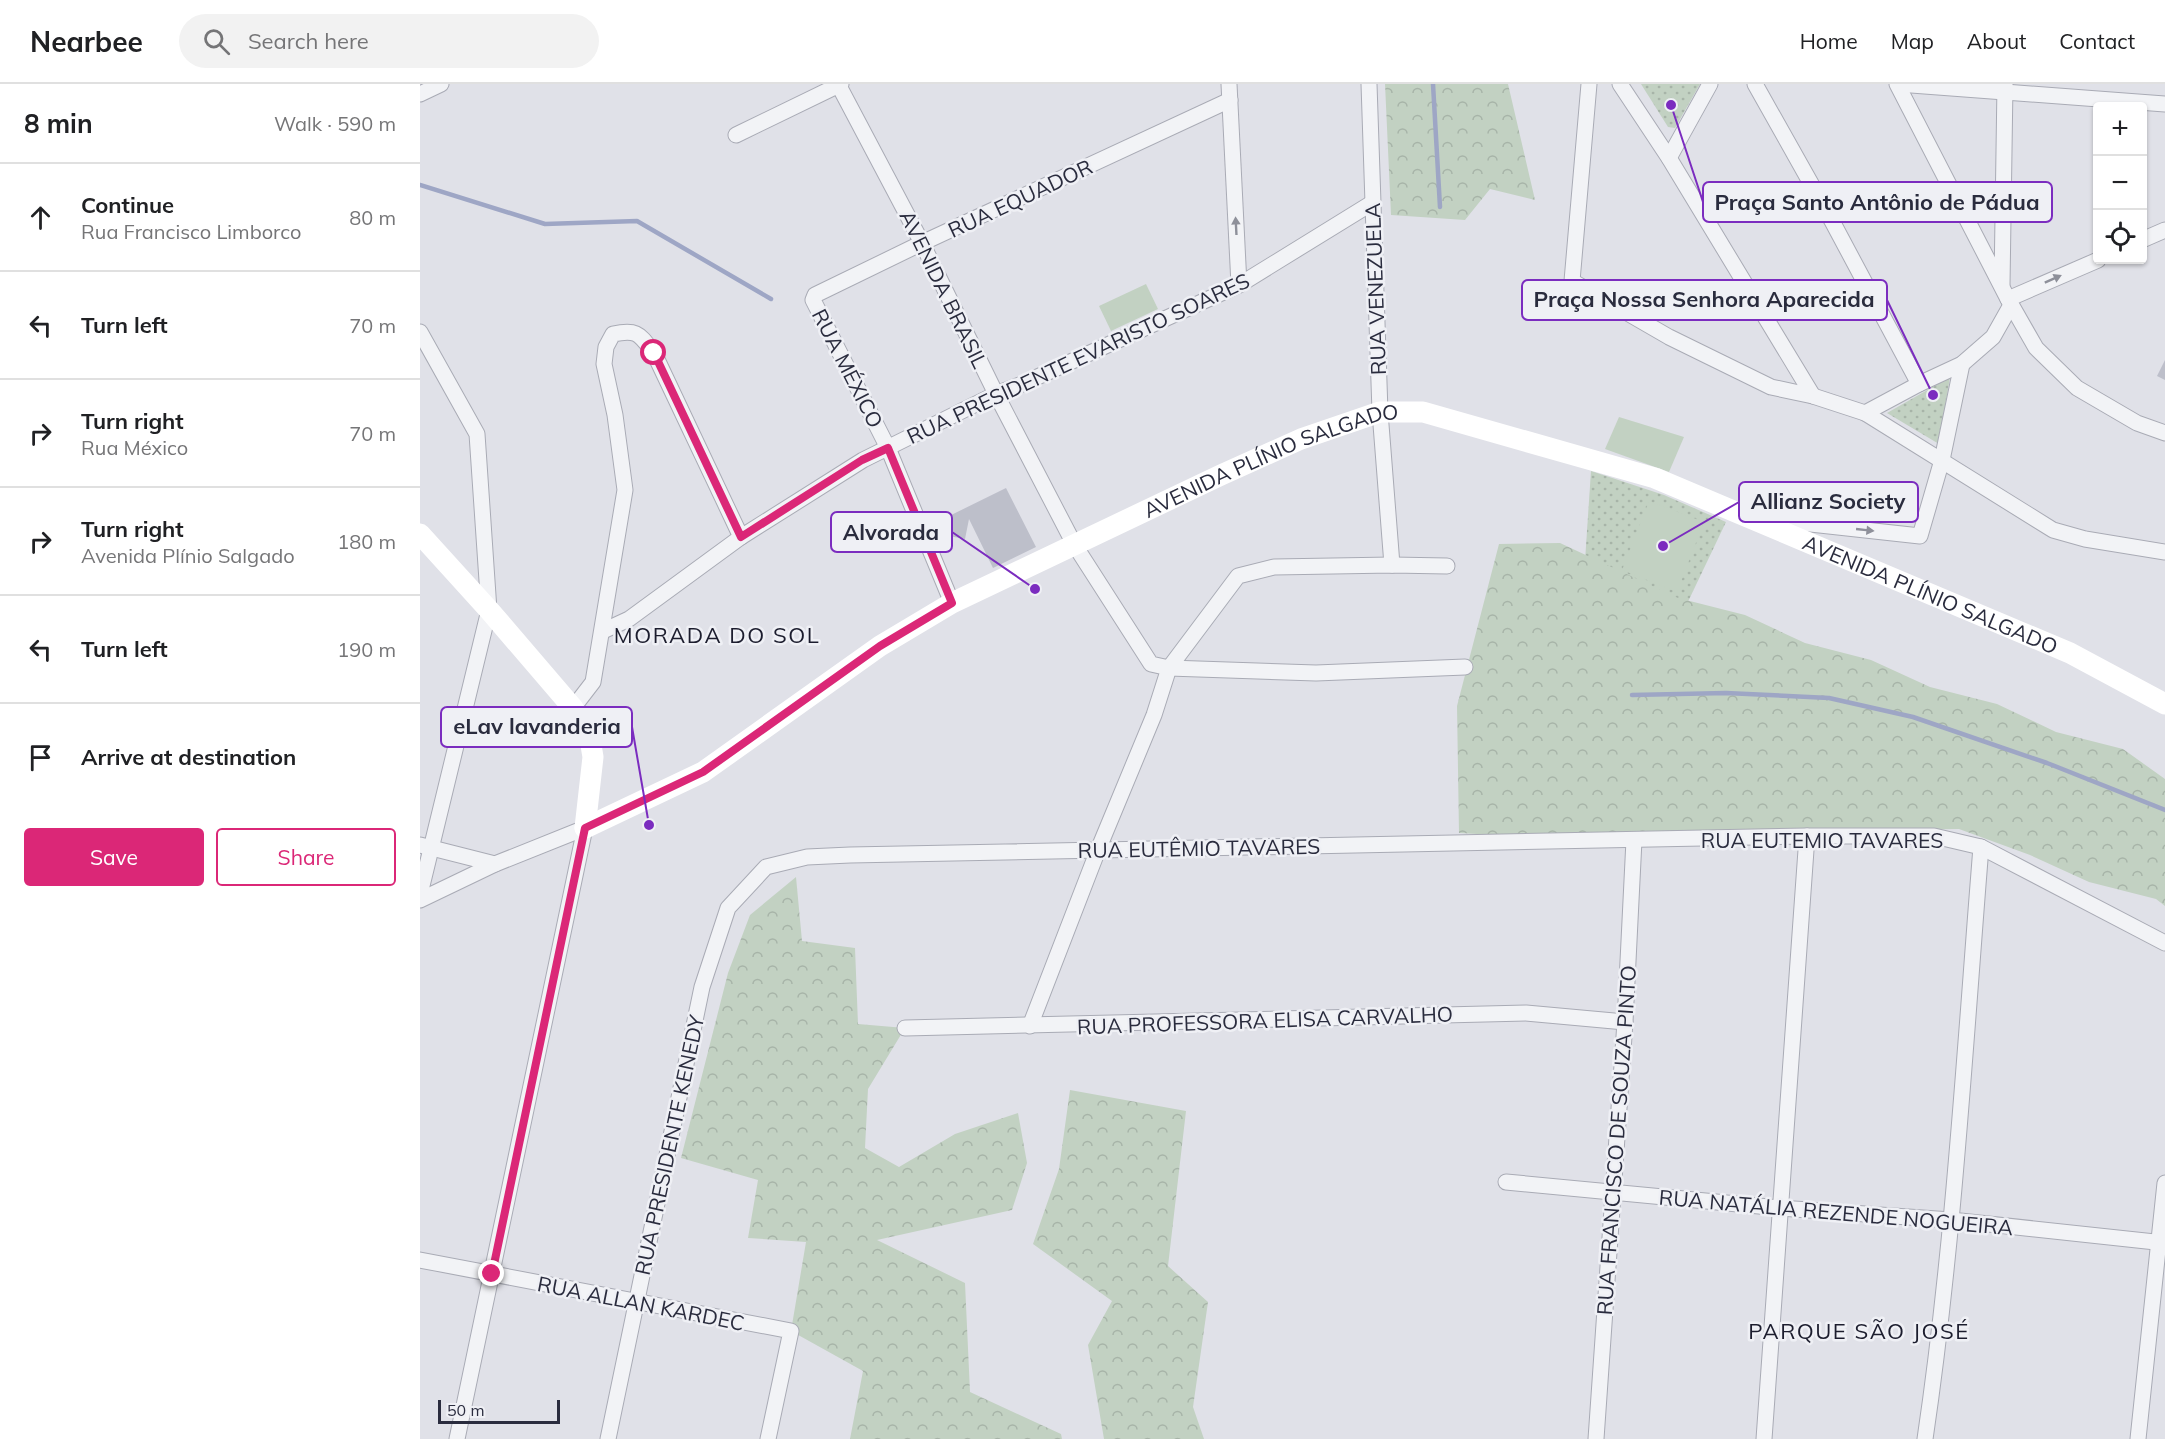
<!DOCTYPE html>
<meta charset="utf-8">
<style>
:root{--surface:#fff;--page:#f2f2f2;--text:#202124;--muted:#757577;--line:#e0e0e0;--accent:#db2777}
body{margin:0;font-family:Mulish,sans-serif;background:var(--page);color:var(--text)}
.controls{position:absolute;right:18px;top:18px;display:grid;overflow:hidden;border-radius:6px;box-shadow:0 2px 4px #0004}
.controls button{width:54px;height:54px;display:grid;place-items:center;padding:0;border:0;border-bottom:2px solid var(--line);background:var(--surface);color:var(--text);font:30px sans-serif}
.scale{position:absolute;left:18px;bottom:15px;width:122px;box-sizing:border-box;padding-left:6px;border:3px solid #2a2c3e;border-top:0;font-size:16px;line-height:21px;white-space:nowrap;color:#2a2c3e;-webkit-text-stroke:4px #eff0f5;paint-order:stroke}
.stop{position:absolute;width:18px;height:18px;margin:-14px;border:4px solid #db2777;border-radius:50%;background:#fff}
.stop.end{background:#db2777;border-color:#fff;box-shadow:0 2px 6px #0008}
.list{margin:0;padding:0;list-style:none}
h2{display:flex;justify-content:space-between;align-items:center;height:78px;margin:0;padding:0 24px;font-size:26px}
h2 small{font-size:20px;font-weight:400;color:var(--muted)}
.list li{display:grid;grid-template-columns:39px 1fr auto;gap:18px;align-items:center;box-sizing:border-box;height:108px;padding:0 24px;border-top:2px solid var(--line)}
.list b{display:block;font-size:22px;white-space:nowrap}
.list p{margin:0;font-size:20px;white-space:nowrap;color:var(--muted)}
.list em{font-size:20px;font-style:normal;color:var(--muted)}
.actions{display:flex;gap:12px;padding:18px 24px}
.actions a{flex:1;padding:14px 0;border:2px solid var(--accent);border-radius:6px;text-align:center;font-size:21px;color:var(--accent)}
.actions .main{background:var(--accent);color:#fff}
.icon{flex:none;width:33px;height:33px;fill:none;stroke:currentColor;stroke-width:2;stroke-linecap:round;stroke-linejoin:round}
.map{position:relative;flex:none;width:1745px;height:1355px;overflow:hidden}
header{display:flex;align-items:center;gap:36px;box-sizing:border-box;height:84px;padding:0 30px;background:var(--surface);border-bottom:2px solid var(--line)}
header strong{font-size:28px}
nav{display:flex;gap:33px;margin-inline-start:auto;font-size:21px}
.search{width:420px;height:54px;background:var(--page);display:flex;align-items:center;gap:15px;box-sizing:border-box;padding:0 21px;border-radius:33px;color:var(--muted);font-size:22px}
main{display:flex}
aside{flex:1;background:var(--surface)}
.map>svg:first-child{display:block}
.green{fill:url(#green-dots)}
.forest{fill:url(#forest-crowns)}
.pitch{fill:#c2d1c2}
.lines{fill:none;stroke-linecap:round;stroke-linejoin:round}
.stream{stroke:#9ea6c5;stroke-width:4.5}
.building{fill:#bdbfca}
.street-casing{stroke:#a9abb5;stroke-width:17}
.street{stroke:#f2f3f6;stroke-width:15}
.secondary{stroke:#fff;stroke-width:21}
.oneway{fill:#8e909a}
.route{stroke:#db2777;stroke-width:8}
.labels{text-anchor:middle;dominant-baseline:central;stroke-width:5;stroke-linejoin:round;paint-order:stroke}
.street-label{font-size:21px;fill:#2a2c3e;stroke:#eff0f5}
.neighbourhood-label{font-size:22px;letter-spacing:1.5px;fill:#1c1d2e;stroke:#eff0f5}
.leader{fill:none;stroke:#7b2cbf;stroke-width:2}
.callout-dot{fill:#7b2cbf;stroke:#eff0f5;stroke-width:2}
.callout{fill:#eff0f5;stroke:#7b2cbf;stroke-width:2}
.callout-label{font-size:22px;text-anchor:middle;font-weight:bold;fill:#2a2c3e}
</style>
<header>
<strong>Nearbee</strong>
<div class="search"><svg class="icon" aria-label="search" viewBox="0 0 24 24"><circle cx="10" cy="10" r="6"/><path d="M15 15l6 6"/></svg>Search here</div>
<nav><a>Home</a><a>Map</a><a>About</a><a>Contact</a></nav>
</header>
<main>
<aside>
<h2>8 min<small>Walk · 590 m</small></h2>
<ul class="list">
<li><svg class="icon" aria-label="ahead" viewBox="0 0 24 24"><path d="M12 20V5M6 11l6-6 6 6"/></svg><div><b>Continue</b><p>Rua Francisco Limborco</p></div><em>80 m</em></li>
<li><svg class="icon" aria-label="left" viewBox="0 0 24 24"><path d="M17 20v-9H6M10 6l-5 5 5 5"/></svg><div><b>Turn left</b></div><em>70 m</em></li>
<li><svg class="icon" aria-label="right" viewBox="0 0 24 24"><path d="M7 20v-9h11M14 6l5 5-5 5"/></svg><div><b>Turn right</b><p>Rua México</p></div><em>70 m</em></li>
<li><svg class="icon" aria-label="right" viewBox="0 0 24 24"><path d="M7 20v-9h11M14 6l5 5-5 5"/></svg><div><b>Turn right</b><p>Avenida Plínio Salgado</p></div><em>180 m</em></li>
<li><svg class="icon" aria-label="left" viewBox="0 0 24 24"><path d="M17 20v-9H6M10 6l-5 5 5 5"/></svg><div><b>Turn left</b></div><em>190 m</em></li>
<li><svg class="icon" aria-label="arrive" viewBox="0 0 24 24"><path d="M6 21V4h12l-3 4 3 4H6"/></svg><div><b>Arrive at destination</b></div></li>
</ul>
<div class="actions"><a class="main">Save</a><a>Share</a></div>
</aside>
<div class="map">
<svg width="1745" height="1355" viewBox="0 0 1745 1355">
<defs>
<pattern id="green-dots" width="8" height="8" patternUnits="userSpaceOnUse" patternTransform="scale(1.5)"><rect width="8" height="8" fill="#c2d1c2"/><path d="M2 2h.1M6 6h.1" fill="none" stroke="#a7b4a8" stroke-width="1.8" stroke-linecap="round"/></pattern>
<pattern id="forest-crowns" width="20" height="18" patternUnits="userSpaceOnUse" patternTransform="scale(1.5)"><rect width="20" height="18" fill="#c2d1c2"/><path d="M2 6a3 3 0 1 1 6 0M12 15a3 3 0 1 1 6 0" fill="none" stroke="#a7b4a8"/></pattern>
</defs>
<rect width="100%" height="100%" fill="#e0e1e8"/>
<g class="green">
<polygon points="1221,0 1280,0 1255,44 1248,43"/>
<polygon points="1530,293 1519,360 1467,329"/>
<polygon points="1171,387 1244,411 1306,438 1265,524 1164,492"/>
</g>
<g class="forest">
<polygon points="965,0 1088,0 1115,116 1070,105 1045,136 971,131"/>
<polygon points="1140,459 1258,514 1325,531 1385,559 1451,576 1510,603 1577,620 1636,648 1703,665 1745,695 1745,822 1736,815 1669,798 1610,771 1539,745 1162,749 1092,752 1039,749 1037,622 1079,460"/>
<polygon points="376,793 382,857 435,864 438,940 485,944 448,1005 445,1064 479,1083 535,1050 598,1029 607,1079 592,1126 457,1156 545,1199 550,1308 641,1350 642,1355 430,1355 443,1287 371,1247 386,1158 328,1154 338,1096 261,1074 308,889 330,831"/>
<polygon points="650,1006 766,1027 748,1182 788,1218 773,1323 784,1355 684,1355 668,1261 692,1217 613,1160 639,1085"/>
</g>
<g class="pitch">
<polygon points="726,200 738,225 691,247 679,222"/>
<polygon points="1199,333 1264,353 1249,388 1185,365"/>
<polygon points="1229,417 1284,438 1257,508 1202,486"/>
</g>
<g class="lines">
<g class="stream">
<polyline points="1013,0 1020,123"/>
<polyline points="0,101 125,140 217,137 351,215"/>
<polyline points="1212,611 1306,609 1409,614 1493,633 1627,679 1745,726"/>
</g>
</g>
<g class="building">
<polygon points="1745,276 1745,296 1737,292"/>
<polygon points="586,404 616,463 573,484 549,435 545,455 529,452 521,436"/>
</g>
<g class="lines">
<defs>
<g id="street">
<polyline points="418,0 502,159 576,310 654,460 731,580 749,584 896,589 1045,583"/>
<polyline points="809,0 819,201"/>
<polyline points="949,0 960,328 972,481"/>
<polyline points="1169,0 1152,197 1249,253 1351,303 1393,312 1445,329 1633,446 1665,455 1745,468"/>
<polyline points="1200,0 1249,74 1393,312"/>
<polyline points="1335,0 1412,137 1499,300"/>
<polyline points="1477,0 1588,215 1616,264 1657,304 1717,339 1745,349"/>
<polyline points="1478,0 1745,20"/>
<polyline points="0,10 21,0"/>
<polyline points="316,51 421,0"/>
<polyline points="1249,74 1290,0"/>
<polyline points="1722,156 1745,146"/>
<polyline points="1582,201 1585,0"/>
<polyline points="1588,215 1678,176"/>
<polyline points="0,248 57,350 69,526 0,810"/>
<polyline points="1445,329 1499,300 1542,280 1573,253 1591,221"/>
<polyline points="1345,435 1500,452 1522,376 1542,280"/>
<polyline points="532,519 468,364 393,216 395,211 502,159 810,16"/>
<polyline points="183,547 209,535 321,453 443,376 576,310 602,300 819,201 952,119"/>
<path d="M153,624L173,598L205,406L195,331L184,280L186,263L193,250C218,245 219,250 234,269L321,453"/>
<polyline points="0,761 75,780"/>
<polyline points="0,816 75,780 165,744"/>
<polyline points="610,942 678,766 734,631 749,584 818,492 854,483 972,481 1027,482"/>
<polyline points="485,944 1106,929 1205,938"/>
<polyline points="1086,1098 1360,1124 1531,1136 1745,1159"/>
<polyline points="0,1176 371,1247 348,1355"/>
<polyline points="37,1355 165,744"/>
<polyline points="188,1355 282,903 308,824 346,783 387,773 430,771 1387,752 1514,752 1561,763 1745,859"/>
<polyline points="1176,1355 1205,938 1214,756"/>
<polyline points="1344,1355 1387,752"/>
<path d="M1505,1355C1534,1159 1545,961 1561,763"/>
<polyline points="1718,1355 1745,1099"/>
</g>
</defs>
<use href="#street" class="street-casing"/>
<use href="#street" class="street"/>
<g class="secondary">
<polyline points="0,450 69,526 153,624 170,655 173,673 165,744"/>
<path id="s1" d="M165,744L283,688L460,562L532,519L801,391L881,355L960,328H1003L1235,394L1650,569L1745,620"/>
</g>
</g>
<defs><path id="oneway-solid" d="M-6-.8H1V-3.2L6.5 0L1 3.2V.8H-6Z" transform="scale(1.5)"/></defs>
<g class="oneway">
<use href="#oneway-solid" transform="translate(816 142) rotate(-93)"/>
<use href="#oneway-solid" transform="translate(1633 195) rotate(-24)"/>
<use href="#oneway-solid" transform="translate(1445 446) rotate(6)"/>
</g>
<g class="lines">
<polyline class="route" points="72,1190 165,744 283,688 460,562 532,519 468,364 442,376 321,453 234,269"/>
</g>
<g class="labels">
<g class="street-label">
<text transform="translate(600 114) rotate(-25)">RUA EQUADOR</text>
<text transform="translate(524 205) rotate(64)">AVENIDA BRASIL</text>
<text transform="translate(955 205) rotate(-92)">RUA VENEZUELA</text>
<text transform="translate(658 274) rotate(-25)">RUA PRESIDENTE EVARISTO SOARES</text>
<text transform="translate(428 284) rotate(63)">RUA MÉXICO</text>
<text stroke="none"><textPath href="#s1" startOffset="782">AVENIDA PLÍNIO SALGADO</textPath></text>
<text stroke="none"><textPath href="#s1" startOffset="1484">AVENIDA PLÍNIO SALGADO</textPath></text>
<text x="1402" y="756">RUA EUTEMIO TAVARES</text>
<text transform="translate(779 764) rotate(-1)">RUA EUTÊMIO TAVARES</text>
<text transform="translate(845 936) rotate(-2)">RUA PROFESSORA ELISA CARVALHO</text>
<text transform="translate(1196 1056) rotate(-86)">RUA FRANCISCO DE SOUZA PINTO</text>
<text transform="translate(249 1061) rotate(-78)">RUA PRESIDENTE KENEDY</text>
<text transform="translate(1416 1128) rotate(5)">RUA NATÁLIA REZENDE NOGUEIRA</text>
<text transform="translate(221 1219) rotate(11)">RUA ALLAN KARDEC</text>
</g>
<g class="neighbourhood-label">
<text x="297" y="551">MORADA DO SOL</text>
<text x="1439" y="1247">PARQUE SÃO JOSÉ</text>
</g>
</g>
<path class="leader" d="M1251 21L1283 118M1513 311L1467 216M1243 462L1319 418M615 505L532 448M229 741L212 643"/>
<g class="callout-dot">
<circle cx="1251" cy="21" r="6"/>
<circle cx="1513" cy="311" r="6"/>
<circle cx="1243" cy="462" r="6"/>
<circle cx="615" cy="505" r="6"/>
<circle cx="229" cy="741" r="6"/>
</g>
<g class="callout">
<rect x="1283" y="98" width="349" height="40" rx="6"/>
<rect x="1102" y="196" width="365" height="40" rx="6"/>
<rect x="1319" y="398" width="179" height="40" rx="6"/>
<rect x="411" y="428" width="121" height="40" rx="6"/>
<rect x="21" y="623" width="191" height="40" rx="6"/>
</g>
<g class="callout-label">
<text x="1457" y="126">Praça Santo Antônio de Pádua</text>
<text x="1284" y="223">Praça Nossa Senhora Aparecida</text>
<text x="1408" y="425">Allianz Society</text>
<text x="471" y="456">Alvorada</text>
<text x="117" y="650">eLav lavanderia</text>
</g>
</svg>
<div class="controls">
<button>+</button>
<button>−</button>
<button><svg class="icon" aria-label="locate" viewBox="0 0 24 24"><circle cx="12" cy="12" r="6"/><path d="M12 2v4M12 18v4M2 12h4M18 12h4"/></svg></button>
</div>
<div class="scale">50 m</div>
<div class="stop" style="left:234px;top:269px"></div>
<div class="stop end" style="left:72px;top:1190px"></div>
</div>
</main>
